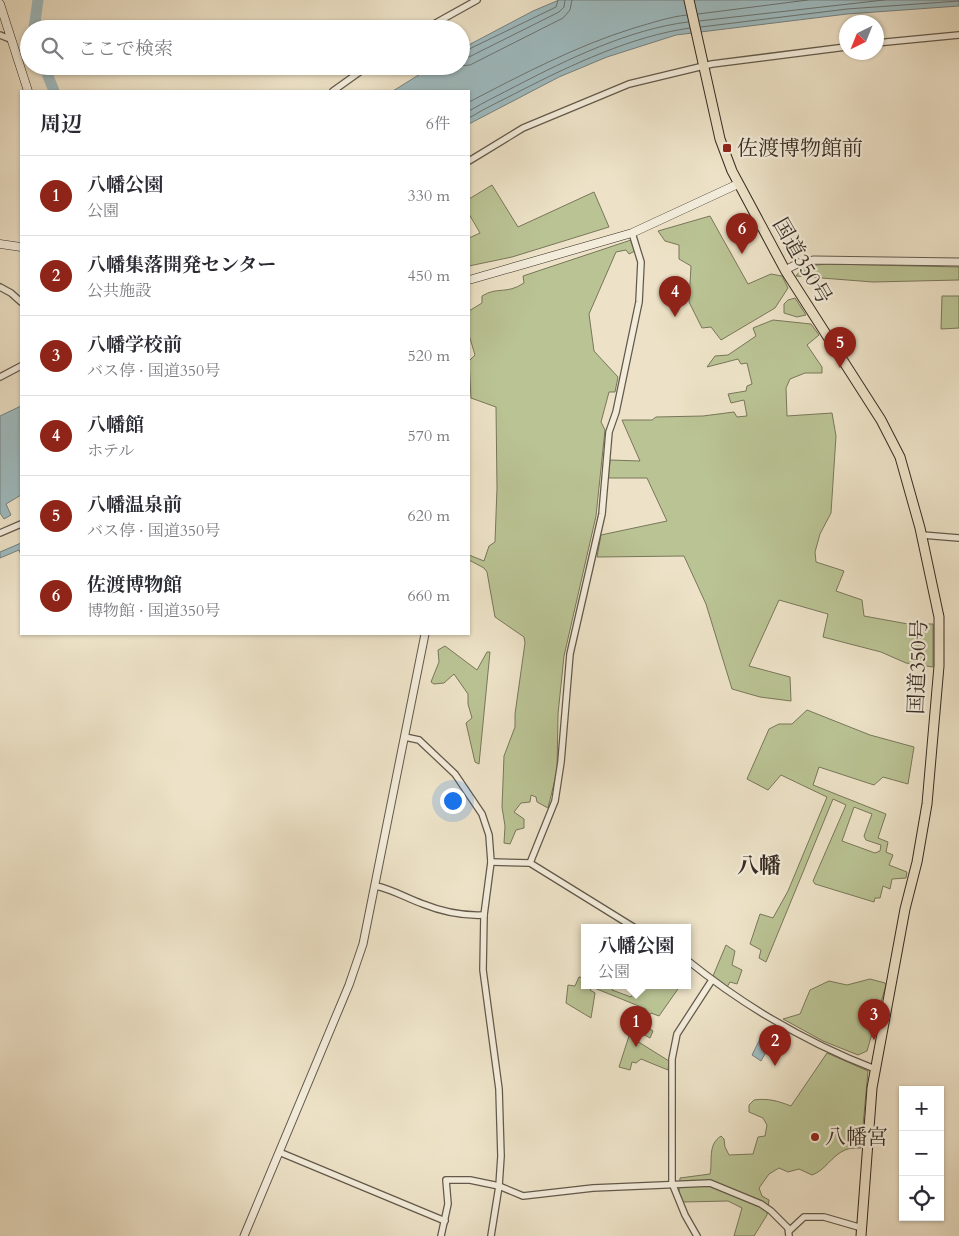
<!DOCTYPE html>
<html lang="ja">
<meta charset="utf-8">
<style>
:root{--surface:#fff;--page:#f7f7f7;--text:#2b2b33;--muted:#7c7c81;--line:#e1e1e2;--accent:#8f2418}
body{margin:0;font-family:Cardo,"Noto Serif JP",serif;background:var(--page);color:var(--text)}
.controls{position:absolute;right:15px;bottom:15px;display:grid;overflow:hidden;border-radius:0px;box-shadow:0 1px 4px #0004}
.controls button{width:45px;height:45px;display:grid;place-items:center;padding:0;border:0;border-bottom:1px solid var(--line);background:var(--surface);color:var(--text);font:25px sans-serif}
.compass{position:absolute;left:839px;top:15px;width:45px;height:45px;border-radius:50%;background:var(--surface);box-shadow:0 1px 4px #0004;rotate:223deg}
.you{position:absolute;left:452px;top:800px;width:18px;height:18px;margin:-12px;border:4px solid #fff;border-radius:50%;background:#1a73e8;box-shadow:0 0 0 8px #1a73e833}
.badge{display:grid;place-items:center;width:32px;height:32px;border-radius:50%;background:var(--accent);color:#fff;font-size:16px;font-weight:700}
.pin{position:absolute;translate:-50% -41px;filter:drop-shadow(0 1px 2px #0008)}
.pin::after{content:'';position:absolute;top:26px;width:18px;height:15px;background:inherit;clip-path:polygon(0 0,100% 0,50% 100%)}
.popup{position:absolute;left:581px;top:924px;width:110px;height:65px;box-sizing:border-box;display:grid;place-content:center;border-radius:0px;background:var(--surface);filter:drop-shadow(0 1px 4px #0005);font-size:16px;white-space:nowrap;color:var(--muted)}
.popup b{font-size:19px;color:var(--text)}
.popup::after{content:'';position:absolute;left:50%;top:100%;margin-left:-10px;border:10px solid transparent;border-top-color:var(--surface)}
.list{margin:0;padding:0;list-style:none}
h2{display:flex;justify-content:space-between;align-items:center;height:65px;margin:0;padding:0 20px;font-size:21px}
h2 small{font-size:16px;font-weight:400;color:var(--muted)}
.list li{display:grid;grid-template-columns:32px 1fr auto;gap:15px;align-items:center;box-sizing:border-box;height:80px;padding:0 20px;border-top:1px solid var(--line)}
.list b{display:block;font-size:19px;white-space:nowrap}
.list p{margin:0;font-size:16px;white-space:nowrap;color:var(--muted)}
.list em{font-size:16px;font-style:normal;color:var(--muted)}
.icon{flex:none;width:28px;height:28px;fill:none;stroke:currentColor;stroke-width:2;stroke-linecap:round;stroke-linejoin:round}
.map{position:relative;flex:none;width:959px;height:1236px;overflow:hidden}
.search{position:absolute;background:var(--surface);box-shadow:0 1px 4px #0004;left:20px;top:20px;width:450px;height:55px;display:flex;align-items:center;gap:12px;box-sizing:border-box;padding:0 18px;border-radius:28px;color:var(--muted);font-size:19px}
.panel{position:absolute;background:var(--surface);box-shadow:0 1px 4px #0004;left:20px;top:90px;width:450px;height:545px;border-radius:0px}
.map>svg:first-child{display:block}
.green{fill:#bac394;stroke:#78775b;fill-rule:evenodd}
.water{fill:#9ebbc0;stroke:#748181}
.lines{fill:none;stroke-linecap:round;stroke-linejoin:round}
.shore{stroke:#6a7371;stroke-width:1}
.river{stroke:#9ebbc0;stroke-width:11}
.minor-casing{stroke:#63594b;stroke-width:8}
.tertiary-casing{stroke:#63594b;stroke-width:9}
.secondary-casing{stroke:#352b22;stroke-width:9}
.trunk-casing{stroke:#352b22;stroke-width:11}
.minor{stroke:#f3ecdb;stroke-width:5.5}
.tertiary{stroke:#f3ecdb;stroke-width:7}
.secondary{stroke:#f3ecdb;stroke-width:8}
.trunk{stroke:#ede2c7;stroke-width:9}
.poi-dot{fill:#8f2418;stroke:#f3ecdb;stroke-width:2}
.labels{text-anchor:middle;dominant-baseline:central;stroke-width:4.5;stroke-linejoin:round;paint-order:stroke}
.poi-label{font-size:21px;fill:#352b22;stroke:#f3ecdb;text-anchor:start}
.street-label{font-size:21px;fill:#352b22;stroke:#f3ecdb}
.neighbourhood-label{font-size:22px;font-weight:bold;fill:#352b22;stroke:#f3ecdb}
</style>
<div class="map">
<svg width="959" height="1236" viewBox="0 0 959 1236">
<rect width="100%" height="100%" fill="#ede2c7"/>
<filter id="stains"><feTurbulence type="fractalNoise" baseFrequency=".004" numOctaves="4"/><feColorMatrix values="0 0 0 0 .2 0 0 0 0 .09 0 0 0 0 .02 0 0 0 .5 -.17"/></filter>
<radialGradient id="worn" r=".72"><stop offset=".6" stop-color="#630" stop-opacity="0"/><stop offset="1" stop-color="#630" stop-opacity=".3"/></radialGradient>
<g class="green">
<polygon points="492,185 518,227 594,192 609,227 512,257 469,266 469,238 480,233 469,214 469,199"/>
<polygon points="710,216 748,284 771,274 782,276 788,288 775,308 721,340 711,327 702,328 689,302 691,266 679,259 679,245 665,241 658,231"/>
<path d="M631,240L635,251L629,254L626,250L616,252L589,314L594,351L618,377L615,392H609L601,422L605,430L596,516L564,656L558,714L557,771L548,808L537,802L536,797L531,795L530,802L521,803L514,812L524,819V828L516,830L510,844L504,843L505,826L502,807L504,756L515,727V714L525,643L524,637L495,617L487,572L484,568L469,560V555L484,561L489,546L495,542L497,488L496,407L471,398L469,361L475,355L469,335V311L482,303V296C498,286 506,295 524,283L523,276Z"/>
<polygon points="828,264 959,267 959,280 873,282 796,276 804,266"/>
<polygon points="942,296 959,296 959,328 941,329"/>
<polygon points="795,298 806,315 797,317 784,313 784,304 788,300"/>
<polygon points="773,320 811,324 819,335 807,345 822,367 822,373 805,373 790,379 786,388 787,416 832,413 836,436 831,513 820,534 815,552 816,562 844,571 836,591 862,600 864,616 908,624 933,624 933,667 906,663 881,652 823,637 828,614 779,600 749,666 790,677 791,701 760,697 732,689 706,604 684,556 597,557 601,535 667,521 647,478 608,478 610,460 640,461 622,420 652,420 656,417 703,416 734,412 737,417 747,416 744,400 731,403 728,394 746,391 747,386 752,384 747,363 741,364 738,359 707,367 715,356 728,355 756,336 753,328"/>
<polygon points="445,646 477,670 487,652 490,652 479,764 475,762 466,723 472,718 468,704 468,694 454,674 444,683 434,684 431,682 439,662 438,650"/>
<path d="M807,710L870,735L914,747L908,784L883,777L874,785L819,767L813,785L886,814L878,838L888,842L886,852L893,855L889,865L907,872L906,878L892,879L890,889L883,886L880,898H875L874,902L815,884L813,881L846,805L833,799L766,962L759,958L761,950L750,944L760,914L773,918L788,891L827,797L781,775L768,790L747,779L769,729L779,724H792ZM854,807L872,814L864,836L866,840L881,845L880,851L875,853L842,841Z"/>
<polygon points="726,945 735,951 732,965 742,970 737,984 730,982 727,987 713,976"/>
<polygon points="579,977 585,978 585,986 614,986 612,990 631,997 638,986 680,986 659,1016 651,1013 644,1025 653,1031 650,1038 636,1030 646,1009 592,987 590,990 595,993 591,1018 566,1003 568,985 575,986"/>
<polygon points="870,979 885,983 886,985 867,1051 858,1055 823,1041 783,1019 800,1014 810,990 829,981 847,985"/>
<polygon points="629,1036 669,1061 668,1070 641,1059 636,1063 632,1062 630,1070 619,1067"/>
<path d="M827,1053L868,1071L861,1148C856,1148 849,1148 845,1150C831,1156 826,1170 812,1175L799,1169L788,1172L779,1168L769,1174L759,1188L762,1196L769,1200L767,1215L754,1236H734L742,1208L728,1201L683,1202L679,1192L680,1178L710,1174C713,1161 707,1145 721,1136L724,1139L725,1147L729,1155L753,1154L758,1137L765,1136L767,1125L763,1118L749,1112V1105L754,1100C768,1098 778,1101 791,1106Z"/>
</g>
<g class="water">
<polygon points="559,0 959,0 959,6 847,14 676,35 607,57 559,77 469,124 469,91 393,91 433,66 461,66 461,49 533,11"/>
<polygon points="21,406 21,495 6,504 11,515 4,519 0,513 0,416"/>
<polygon points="21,543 21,555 19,550 0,558 0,552"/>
<polygon points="762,1035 772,1041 761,1061 752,1055"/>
</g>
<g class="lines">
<g class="shore">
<polyline points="698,14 808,0"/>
<polyline points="699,21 884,0"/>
<polyline points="701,27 847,9 959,1"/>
<polyline points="461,53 556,7 558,0"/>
<polyline points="461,59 467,58 559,12 564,7 565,0"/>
<polyline points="458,66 470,65 563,18 570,10 572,0"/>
<path d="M469,102C523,74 576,46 634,28C652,23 668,17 687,15"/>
<path d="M469,111C484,102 501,94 516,86C568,59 630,29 688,22"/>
<path d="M469,118C485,108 503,100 520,91C571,65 632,36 690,28"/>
</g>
<g class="river">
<polyline points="34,29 38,0"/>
<polyline points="44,66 54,91"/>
</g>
<defs>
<g id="minor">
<polyline points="425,29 477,0"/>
<polyline points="0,35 10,39"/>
<polyline points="876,43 959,35"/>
<polyline points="333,91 368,66"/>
<polyline points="469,161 523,128 629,84 712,64 846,47"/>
<polyline points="0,287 11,293 21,302"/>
<polyline points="0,377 21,366"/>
<polyline points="0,533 21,524"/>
<polyline points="922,535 959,538"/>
<polyline points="405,737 419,740 455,774 482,814 489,835 491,862 484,915 483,970 499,1089 501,1156 499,1186 491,1236"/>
<polyline points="491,862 530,863 635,928"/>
<polyline points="530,863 555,801 561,762 570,654 602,514 609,432 616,412 639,302 641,262 632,233"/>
<path d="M376,886C394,890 406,898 423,904C443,912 463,916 484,915"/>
<path d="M687,960C744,1006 807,1043 875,1069"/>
<polyline points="279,1152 445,1221"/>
<polyline points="789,1231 804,1217 824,1217 862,1228"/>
<polyline points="441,1236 448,1204 446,1180 470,1180 499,1186 523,1196 593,1188 710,1183 761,1204 771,1211 788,1228 789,1236"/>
<polyline points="697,1236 685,1215 672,1183 672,1059 677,1034 712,980"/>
</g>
<g id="tertiary">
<polyline points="785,270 799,263 814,260 959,262"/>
<polyline points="244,1236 349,985 363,944 425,634"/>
</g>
<g id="secondary">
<polyline points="0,4 28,91"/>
<polyline points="0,244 21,247"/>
<polyline points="469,280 632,233 738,184"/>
</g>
<polyline id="trunk" points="689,0 720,139 732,171 785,270 881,420 900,457 920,528 939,617 939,666 927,804 917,862 905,909 872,1088 861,1236"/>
</defs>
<use href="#minor" class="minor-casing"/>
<use href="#tertiary" class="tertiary-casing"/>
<use href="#secondary" class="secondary-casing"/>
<use href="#trunk" class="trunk-casing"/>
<use href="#minor" class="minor"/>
<use href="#tertiary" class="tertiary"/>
<use href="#secondary" class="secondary"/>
<use href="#trunk" class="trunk"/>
</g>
<g class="poi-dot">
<rect x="722" y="143" width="10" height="10" rx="2.5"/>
<circle cx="815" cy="1137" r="5"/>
</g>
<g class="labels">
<g class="poi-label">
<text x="737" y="148">佐渡博物館前</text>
<text x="825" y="1137">八幡宮</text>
</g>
<g class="street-label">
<text transform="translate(802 261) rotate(60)">国道350号</text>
<text transform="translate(918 667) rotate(-88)">国道350号</text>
</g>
<g class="neighbourhood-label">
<text x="759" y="866">八幡</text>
</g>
</g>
<rect width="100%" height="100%" filter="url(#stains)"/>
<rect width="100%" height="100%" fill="url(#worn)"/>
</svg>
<div class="controls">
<button>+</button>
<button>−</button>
<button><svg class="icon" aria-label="locate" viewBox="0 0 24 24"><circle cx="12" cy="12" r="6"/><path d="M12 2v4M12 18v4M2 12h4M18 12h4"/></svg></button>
</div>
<svg class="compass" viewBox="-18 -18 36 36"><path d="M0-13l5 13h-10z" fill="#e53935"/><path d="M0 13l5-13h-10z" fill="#7c7c81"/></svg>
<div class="you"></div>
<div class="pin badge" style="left:636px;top:1047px">1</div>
<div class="popup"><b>八幡公園</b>公園</div>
<div class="pin badge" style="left:775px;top:1066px">2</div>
<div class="pin badge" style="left:874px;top:1040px">3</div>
<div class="pin badge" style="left:675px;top:317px">4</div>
<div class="pin badge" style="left:840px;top:368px">5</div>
<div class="pin badge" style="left:742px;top:254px">6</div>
<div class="search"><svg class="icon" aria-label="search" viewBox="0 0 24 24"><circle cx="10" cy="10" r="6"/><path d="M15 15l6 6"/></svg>ここで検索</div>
<section class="panel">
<h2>周辺<small>6件</small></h2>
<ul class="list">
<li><span class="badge">1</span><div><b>八幡公園</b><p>公園</p></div><em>330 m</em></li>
<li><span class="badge">2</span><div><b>八幡集落開発センター</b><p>公共施設</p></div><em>450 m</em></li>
<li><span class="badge">3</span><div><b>八幡学校前</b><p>バス停 · 国道350号</p></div><em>520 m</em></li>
<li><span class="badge">4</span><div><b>八幡館</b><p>ホテル</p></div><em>570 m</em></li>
<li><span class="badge">5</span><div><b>八幡温泉前</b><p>バス停 · 国道350号</p></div><em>620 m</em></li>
<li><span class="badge">6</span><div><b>佐渡博物館</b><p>博物館 · 国道350号</p></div><em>660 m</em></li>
</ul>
</section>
</div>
